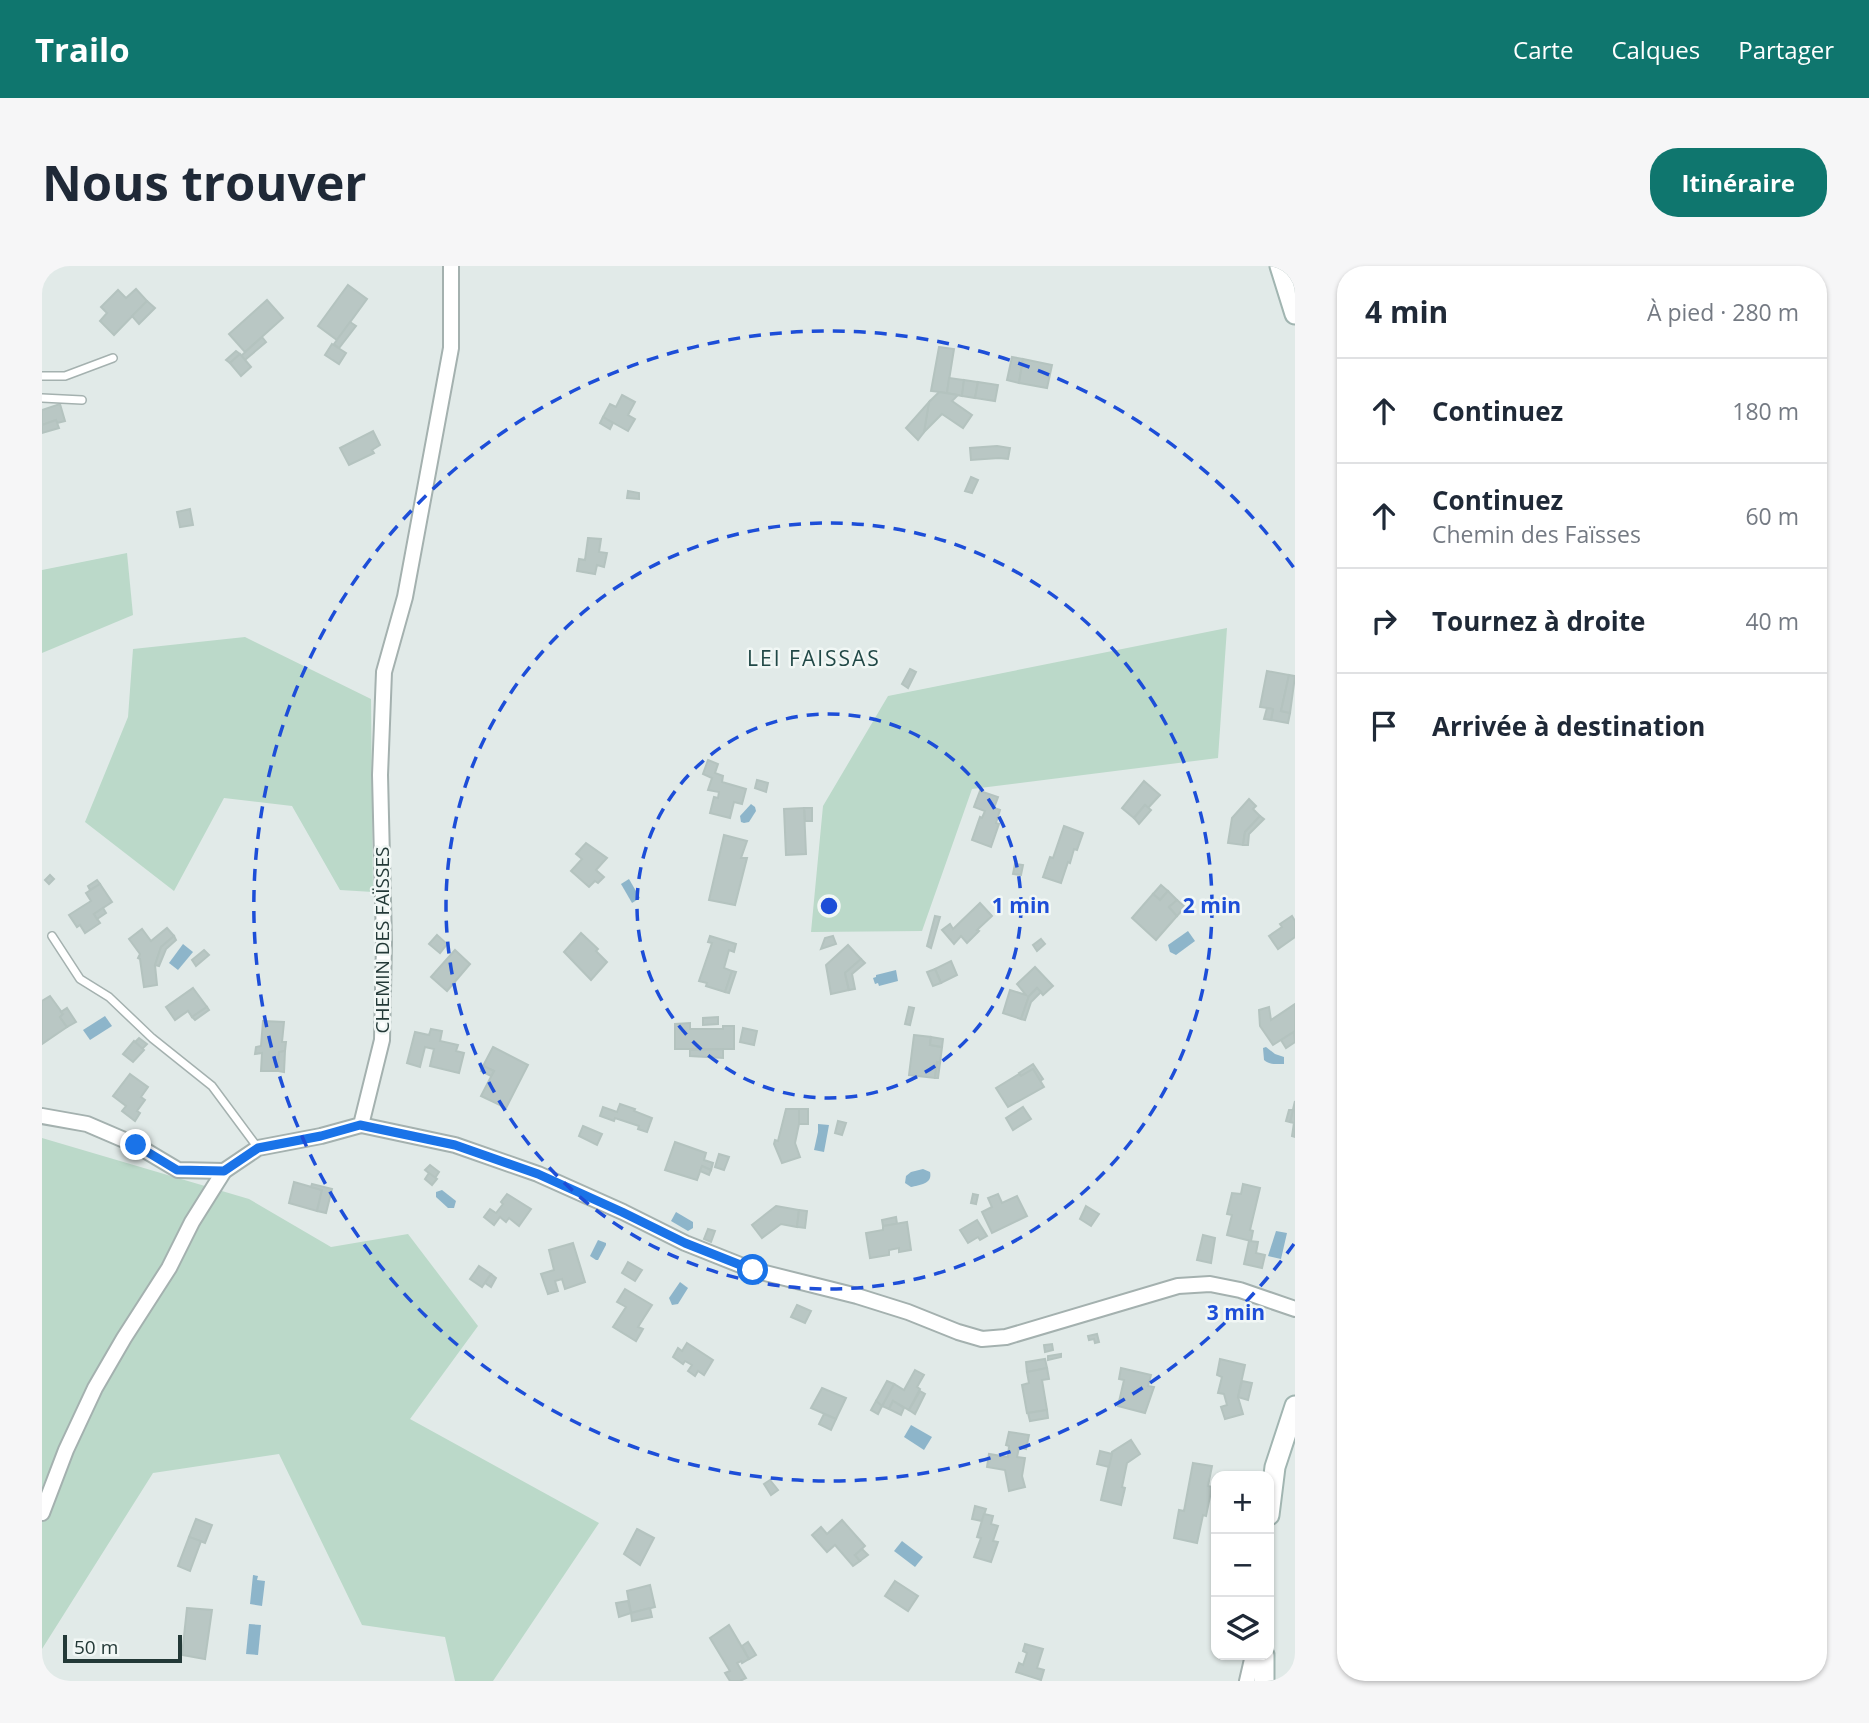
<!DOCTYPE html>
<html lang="fr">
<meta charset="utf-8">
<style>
:root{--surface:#fff;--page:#f6f6f7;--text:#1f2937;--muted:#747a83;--line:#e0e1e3;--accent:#0f766e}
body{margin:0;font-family:"Open Sans",sans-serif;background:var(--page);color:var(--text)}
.controls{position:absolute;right:21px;bottom:21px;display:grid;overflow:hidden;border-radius:14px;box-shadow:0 2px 5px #0004}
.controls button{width:63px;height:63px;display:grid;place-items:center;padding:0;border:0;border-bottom:2px solid var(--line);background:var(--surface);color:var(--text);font:35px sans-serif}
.scale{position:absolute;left:21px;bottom:18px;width:119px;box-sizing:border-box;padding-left:7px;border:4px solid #233937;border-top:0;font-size:19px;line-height:24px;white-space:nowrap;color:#233937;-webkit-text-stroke:5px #f1f7f5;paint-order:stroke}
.stop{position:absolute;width:21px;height:21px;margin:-16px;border:5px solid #1a73e8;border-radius:50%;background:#fff}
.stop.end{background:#1a73e8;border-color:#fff;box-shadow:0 2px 7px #0008}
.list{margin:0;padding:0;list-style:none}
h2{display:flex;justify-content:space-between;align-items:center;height:91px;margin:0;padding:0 28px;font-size:30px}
h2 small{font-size:23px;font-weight:400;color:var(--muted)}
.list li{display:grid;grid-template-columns:46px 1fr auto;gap:21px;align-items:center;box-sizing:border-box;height:105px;padding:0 28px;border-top:2px solid var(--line)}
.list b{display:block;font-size:26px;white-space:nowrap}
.list p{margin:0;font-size:23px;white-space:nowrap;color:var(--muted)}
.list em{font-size:23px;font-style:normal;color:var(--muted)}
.icon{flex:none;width:38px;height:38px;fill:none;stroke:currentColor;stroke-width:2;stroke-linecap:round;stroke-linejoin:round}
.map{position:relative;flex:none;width:1253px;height:1415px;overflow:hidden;border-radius:28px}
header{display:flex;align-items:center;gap:42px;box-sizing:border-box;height:98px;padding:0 35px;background:var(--accent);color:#fff}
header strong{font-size:33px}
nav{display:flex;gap:38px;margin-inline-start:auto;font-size:24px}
.intro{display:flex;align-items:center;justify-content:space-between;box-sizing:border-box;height:168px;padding:0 42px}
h1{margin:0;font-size:49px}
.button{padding:18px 32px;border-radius:28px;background:var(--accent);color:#fff;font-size:24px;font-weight:700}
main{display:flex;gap:42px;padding:0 42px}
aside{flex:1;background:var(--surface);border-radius:28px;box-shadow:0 2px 5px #0004}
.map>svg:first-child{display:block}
.green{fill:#bbd9c9}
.water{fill:#8db5ca}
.building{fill:#b9c7c4;stroke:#b4c3bf;stroke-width:2}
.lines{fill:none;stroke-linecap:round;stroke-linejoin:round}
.lane-casing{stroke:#a4b1af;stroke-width:10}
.street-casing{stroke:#a4b1af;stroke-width:18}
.secondary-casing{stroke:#a1b5b1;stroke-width:23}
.lane{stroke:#fff;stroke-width:7}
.street{stroke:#fff;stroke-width:14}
.secondary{stroke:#fff;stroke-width:19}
.route{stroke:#1a73e8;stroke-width:9}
.ring{fill:none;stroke:#1d4ed8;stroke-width:3.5;stroke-dasharray:12 9}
.labels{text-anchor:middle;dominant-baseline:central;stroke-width:5;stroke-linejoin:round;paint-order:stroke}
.street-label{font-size:19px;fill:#233937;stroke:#f1f7f5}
.neighbourhood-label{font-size:21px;letter-spacing:2px;fill:#214947;stroke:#f1f7f5}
.centre{fill:#1d4ed8;stroke:#f1f7f5;stroke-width:3.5}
.ring-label{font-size:21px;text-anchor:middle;font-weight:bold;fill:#1d4ed8;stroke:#f1f7f5;stroke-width:5;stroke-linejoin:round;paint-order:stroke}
</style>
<header>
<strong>Trailo</strong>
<nav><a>Carte</a><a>Calques</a><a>Partager</a></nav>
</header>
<div class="intro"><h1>Nous trouver</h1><a class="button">Itinéraire</a></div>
<main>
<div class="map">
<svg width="1253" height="1415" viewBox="0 0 1253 1415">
<rect width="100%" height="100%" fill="#e1eae8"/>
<g class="green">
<polygon points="85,287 91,349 0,387 0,304"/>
<polygon points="1185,362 1176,492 930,523 880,665 769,666 781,540 846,430"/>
<polygon points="203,371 329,433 331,626 298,624 250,540 182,532 132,625 43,556 86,451 91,383"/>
<polygon points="0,872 207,933 289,981 366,968 436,1060 368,1153 557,1257 451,1415 413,1415 403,1371 320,1359 237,1188 111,1207 0,1383"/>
</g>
<g class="water">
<polygon points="709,538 713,541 714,545 707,556 702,557 699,556 698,550"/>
<polygon points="587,613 598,632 590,637 579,618"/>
<polygon points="1146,665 1153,675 1134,689 1128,686 1126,679"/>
<polygon points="141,678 151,686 136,704 127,697"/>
<polygon points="854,704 856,715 837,720 836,717 833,718 831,712 834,711 834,709"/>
<polygon points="63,750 70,760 48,774 41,764"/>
<path d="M1224,781L1233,788L1242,791V798C1234,798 1228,799 1222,794L1221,782Z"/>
<polygon points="776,858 787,859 782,886 772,884 776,866"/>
<path d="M881,903L888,906C891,918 877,919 869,921L863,917L864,910L869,906Z"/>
<polygon points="400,924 414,935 412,942 406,942 394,931 394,926"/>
<polygon points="634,946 651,956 651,962 646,965 629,955"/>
<polygon points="1234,965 1245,967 1239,993 1226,990"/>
<polygon points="556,974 564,977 564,979 556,994 554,994 548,990"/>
<polygon points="638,1016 646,1022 636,1038 630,1039 627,1032"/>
<polygon points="869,1159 890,1171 882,1184 862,1171"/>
<polygon points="860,1275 881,1291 873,1301 852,1285"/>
<polygon points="211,1309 216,1310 215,1314 223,1315 220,1340 208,1338"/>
<polygon points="207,1358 219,1359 216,1389 204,1388"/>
</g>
<g class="building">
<polygon points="306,19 325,33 295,74 276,60"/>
<polygon points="94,23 105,35 72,69 58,55 65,47 59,41 76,24 84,32"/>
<polygon points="225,34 241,52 203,86 187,68"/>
<polygon points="105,35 113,42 97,58 90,50"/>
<polygon points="308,56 314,60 297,82 292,78"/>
<polygon points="220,71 224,76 203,94 199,90"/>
<polygon points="290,78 304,87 297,98 283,89"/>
<polygon points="897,81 912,83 905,127 889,125"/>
<polygon points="194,85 198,88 188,97 184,94"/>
<polygon points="198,88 209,101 199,110 188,97"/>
<polygon points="970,91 981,93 977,117 965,114"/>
<polygon points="981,93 1010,99 1005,122 977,117"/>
<polygon points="907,112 922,114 920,130 905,127"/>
<polygon points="922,114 936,116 933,132 920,130"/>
<polygon points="936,116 956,119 953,135 933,132"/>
<polygon points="897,126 916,129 910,135 930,149 921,162 900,148 882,166 887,136"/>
<polygon points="580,129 593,136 586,149 593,153 586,165 561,151 568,138 574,141"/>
<polygon points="887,136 882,166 876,174 864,162"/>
<polygon points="18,138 23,155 15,157 14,154 0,159 0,144"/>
<polygon points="561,151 571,157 568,163 558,157"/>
<polygon points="14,154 17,162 0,167 0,159"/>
<polygon points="331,165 338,179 330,184 332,187 307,199 298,182"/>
<polygon points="955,180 968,182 966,193 957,192 929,194 928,182"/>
<polygon points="929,211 936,214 930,227 923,225"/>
<polygon points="586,225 597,227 597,233 585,232"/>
<polygon points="148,243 151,259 138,261 135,246"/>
<polygon points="546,272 559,273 557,286 565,287 562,301 555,299 553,308 535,305 537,293 543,294"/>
<polygon points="868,403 874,406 866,422 860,418"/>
<polygon points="1225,405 1247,409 1239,445 1248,447 1246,457 1229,454 1231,443 1218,441"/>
<polygon points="1247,409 1253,410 1248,447 1239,445"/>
<polygon points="1225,442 1231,443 1229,454 1222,453"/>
<polygon points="666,494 676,498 673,507 681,510 680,516 704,523 700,538 692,536 688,552 668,547 672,531 676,532 677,526 666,524 670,512 661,508"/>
<polygon points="715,514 726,517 724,526 713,522"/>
<polygon points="1102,515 1118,529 1106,542 1103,539 1092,552 1080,542"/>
<polygon points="938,525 956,531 952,542 958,544 954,557 957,558 949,581 930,574 938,551 940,552 943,545 932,541"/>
<polygon points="1207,533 1214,540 1211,543 1218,550 1203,566 1201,579 1186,577 1190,552"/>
<polygon points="1103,539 1109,544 1097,558 1092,552"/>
<polygon points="762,542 770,542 770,555 763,555"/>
<polygon points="762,542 764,588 744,589 742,543"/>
<polygon points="1218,550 1222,553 1207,568 1206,579 1201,579 1203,566"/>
<polygon points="1022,560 1041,567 1035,584 1032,583 1028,597 1026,596 1019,617 1001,611 1008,591 1011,592"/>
<polygon points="682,569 705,575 699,592 705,592 693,639 667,634"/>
<polygon points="544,577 565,592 554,604 562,611 556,617 553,615 547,621 529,605 540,593 534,588"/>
<polygon points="973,598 981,599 979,609 971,608"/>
<polygon points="8,609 12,613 7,618 3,614"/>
<polygon points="55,614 58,618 48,624 46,620"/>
<polygon points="58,618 70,636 52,648 58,657 43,667 38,659 35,661 27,649 49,635 44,627"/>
<polygon points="1119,619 1126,625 1118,634 1111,628"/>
<polygon points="1126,625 1135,634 1127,641 1135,650 1114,674 1090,652 1111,628 1118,634"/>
<polygon points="1135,634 1143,641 1135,650 1127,641"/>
<polygon points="938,637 950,650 935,664 937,665 925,677 919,670 912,678 900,664 908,658 911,663"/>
<polygon points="61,642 64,647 55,653 52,648"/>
<polygon points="893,650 898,651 889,682 885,680"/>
<polygon points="1250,650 1253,655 1253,671 1236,683 1227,670 1240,661 1238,658"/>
<polygon points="125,662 132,670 119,681 113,699 115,719 102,721 98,693 96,692 98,688 87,673 100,663 109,675"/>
<polygon points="539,667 556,683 554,685 565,696 549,714 522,686"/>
<polygon points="395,669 405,678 398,687 387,678"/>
<polygon points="132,670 134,674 124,683 117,700 113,699 119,681"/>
<polygon points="668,670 694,678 692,686 687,684 682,702 690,705 683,726 664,720 665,717 657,715 670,677 666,676"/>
<polygon points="791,670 794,678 779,683 783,672"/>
<polygon points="999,673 1003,678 995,685 991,679"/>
<polygon points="806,679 819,693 803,707 807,724 789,728 784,699"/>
<polygon points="162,684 167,689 154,700 150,694"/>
<polygon points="413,684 428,698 405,725 389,711"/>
<polygon points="819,693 823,697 810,708 813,723 807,724 803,707"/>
<polygon points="909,695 915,709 899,717 893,703"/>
<polygon points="993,701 1011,720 1001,729 995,722 987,730 979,753 961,747 968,724 984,729 975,718"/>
<polygon points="893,703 899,717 891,720 885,706"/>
<polygon points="690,705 694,706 687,727 683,726"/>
<polygon points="151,722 165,741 150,751 146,745 133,754 124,741"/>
<polygon points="995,722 999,726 989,736 983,754 979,753 987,730"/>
<polygon points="8,730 21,748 18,751 25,761 0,778 0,735"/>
<polygon points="1253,738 1253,765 1231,779 1218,760 1217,744 1227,741 1229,754"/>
<polygon points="165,741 167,744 153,754 150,751"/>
<polygon points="867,741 872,742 868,759 863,758"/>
<polygon points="25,742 34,756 25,761 18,751 21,748 19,746"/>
<polygon points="676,751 676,758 661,759 661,752"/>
<polygon points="221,755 242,756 240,776 244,776 243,785 237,786 236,805 219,805 220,787 213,788 214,781 219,780"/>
<polygon points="648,757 648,763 681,763 681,760 692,760 692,783 633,783 633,758"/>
<polygon points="701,762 715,765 712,779 698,776"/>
<polygon points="389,763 400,765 398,775 416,779 414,785 422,787 417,807 388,800 392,783 383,781 378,801 365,797 373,766 387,769"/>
<polygon points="1252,766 1253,776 1244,782 1239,774"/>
<polygon points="872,769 889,771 888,779 900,781 898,797 895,796 893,812 867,809"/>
<polygon points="889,771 901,773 900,781 888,779"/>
<polygon points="97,772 105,778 100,783 93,776"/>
<polygon points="92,775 102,784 91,796 81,788"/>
<polygon points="451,781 486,799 464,842 439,830 452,805 441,800"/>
<polygon points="681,783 681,792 648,790 648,784"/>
<polygon points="243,785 242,806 236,805 237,786"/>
<polygon points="895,796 898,797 896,812 893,812"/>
<polygon points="991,798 1001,813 998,815 991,803 979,810 977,807"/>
<polygon points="441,800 452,805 449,810 439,805"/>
<polygon points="991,803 1002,821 966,841 954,822 977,808 979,810"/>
<polygon points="88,808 106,821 99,831 103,834 95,845 98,847 93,855 80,845 84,840 71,830"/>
<polygon points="1253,835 1253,871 1250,870 1252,857 1248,856"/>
<polygon points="578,838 593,843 592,845 610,852 605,866 596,863 597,860 573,852 572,855 558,850 561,841 575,846"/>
<polygon points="981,841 989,853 971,864 964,852"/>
<polygon points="744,843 757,843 757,858 753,877 758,891 740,897 732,878 733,874 736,875"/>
<rect x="757" y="843" width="9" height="15"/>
<polygon points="1247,844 1251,844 1248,856 1244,855"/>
<polygon points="796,855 804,857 800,869 793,867"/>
<polygon points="541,860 560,868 555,879 537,870"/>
<polygon points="633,876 664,887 662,894 671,897 669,904 660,900 655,914 623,904"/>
<polygon points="677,888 687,891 682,904 673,901"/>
<polygon points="388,899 397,906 393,912 383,904"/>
<polygon points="660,900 669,904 667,909 658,905"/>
<polygon points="387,907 395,913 390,919 383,913"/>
<polygon points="252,916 280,924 275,945 247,937"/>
<polygon points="270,918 290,923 284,947 275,945 280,924 269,921"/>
<polygon points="1201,918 1218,922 1208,964 1211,965 1209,975 1185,969 1190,949 1185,948 1190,927 1199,928"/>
<polygon points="465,928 489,943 477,960 467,952 464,956 458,951 452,959 442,951 448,943 454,947 461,938 459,936"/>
<polygon points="931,928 936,929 934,938 929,937"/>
<polygon points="956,928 960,937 975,930 985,950 950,967 940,946 950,941 946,932"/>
<polygon points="734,940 757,944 755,961 739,958 720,972 710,959"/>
<polygon points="1044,940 1057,948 1049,960 1038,953"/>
<polygon points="757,944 765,945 763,962 755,961"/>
<polygon points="854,951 855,958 841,960 840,954"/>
<polygon points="935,954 945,970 938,974 936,971 926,977 918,964"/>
<polygon points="865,956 869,984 857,986 857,982 847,984 847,989 828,992 824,967 841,964 841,960"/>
<polygon points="666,963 673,965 669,976 662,973"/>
<polygon points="1161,969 1173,972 1169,997 1155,994"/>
<polygon points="1207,975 1216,976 1214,987 1223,989 1220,1002 1202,998"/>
<polygon points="531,977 543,1016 523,1023 520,1013 513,1015 516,1025 506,1028 499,1008 512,1004 507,984"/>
<polygon points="586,996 600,1004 593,1015 580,1007"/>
<polygon points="437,1000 449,1008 440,1021 428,1013"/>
<polygon points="449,1008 454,1012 449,1021 443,1017"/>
<polygon points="583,1023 610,1039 596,1061 601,1063 594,1075 571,1061 584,1041 575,1036"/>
<polygon points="755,1039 769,1045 763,1057 749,1051"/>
<polygon points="1055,1068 1057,1076 1053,1077 1052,1073 1047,1074 1046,1070"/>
<polygon points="645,1077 671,1094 662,1109 656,1105 653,1110 646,1105 650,1099 643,1095 641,1098 631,1091 636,1082 640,1085"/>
<polygon points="1010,1078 1011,1084 1003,1086 1002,1079"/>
<polygon points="1019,1088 1019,1091 1006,1094 1006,1090"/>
<polygon points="1003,1093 1005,1102 985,1106 984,1096"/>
<polygon points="1178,1093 1203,1099 1196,1131 1201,1148 1183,1153 1179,1141 1185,1139 1182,1128 1176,1127 1180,1111 1175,1109"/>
<polygon points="1005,1102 1007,1113 1000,1114 1005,1144 985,1147 980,1119 987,1117 985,1106"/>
<polygon points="1079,1102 1109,1109 1106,1120 1112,1121 1103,1147 1076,1140 1082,1114 1077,1113"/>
<polygon points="873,1104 882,1109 875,1121 878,1123 867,1144 851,1135 847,1143 840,1140 852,1118 862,1124"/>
<polygon points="845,1115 852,1118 840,1140 834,1135"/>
<polygon points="1200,1115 1210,1117 1206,1134 1196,1131"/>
<polygon points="780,1122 804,1132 794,1153 769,1142"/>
<polygon points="878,1125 883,1128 873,1148 867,1144"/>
<polygon points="834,1135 840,1140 836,1148 829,1144"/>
<polygon points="851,1135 862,1142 859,1149 847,1143"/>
<polygon points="1005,1144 1006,1152 988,1155 986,1147"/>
<polygon points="782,1148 794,1153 789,1164 777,1158"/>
<polygon points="967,1166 987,1169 984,1183 977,1181 975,1191 983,1192 980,1210 983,1221 967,1225 963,1204 945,1201 947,1188 966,1191 967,1180 964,1179"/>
<polygon points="1089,1174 1098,1188 1085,1197 1080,1221 1083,1222 1079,1239 1059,1234 1070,1186"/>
<polygon points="1058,1185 1070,1188 1067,1201 1055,1198"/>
<polygon points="1151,1197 1170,1200 1166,1220 1170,1221 1164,1250 1161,1249 1155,1277 1132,1272 1137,1244 1142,1245"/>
<polygon points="728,1214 736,1224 729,1229 722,1218"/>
<polygon points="933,1240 944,1243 940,1255 930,1253"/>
<polygon points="942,1248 951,1250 949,1258 956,1260 951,1275 956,1276 949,1296 932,1291 939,1272 935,1271"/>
<polygon points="154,1253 170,1259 163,1277 147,1271"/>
<polygon points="800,1254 823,1280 813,1289 818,1295 811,1300 793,1279 785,1286 770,1269 779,1261 785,1268"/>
<polygon points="595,1263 612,1272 598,1299 582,1288"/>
<polygon points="147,1271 159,1275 148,1305 136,1300"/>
<polygon points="820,1283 826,1289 818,1295 813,1289"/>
<polygon points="853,1315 876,1330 866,1345 843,1330"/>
<polygon points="608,1319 613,1341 589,1347 585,1325"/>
<polygon points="586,1335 589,1347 577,1351 574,1337"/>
<polygon points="145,1342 170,1344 163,1393 140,1389"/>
<polygon points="608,1342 610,1351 590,1355 589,1347"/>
<polygon points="687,1359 707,1393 700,1397 699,1395 695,1397 704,1412 698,1415 688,1415 683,1407 688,1405 668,1372"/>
<polygon points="706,1376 714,1389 707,1393 700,1380"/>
<polygon points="983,1378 1001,1383 995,1402 1002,1404 999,1414 974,1406 977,1397 981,1399 985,1387 981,1385"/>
</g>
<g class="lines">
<defs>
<g id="lane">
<polyline points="0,110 23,110 71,92"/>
<polyline points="0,132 40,134"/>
<polyline points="10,670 38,713 67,731 110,772 170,820 216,882"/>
</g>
<g id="street">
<polyline points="0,850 45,858 94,879 136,904 182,905"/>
<polyline points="319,859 413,879 496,908 581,946 643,977 711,1004 815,1030 866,1046 916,1066 940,1073 964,1071 1136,1020 1168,1018 1198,1024 1253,1043"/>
<polyline points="0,1247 24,1184 53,1122 82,1072 127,1002 150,956 182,905 216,882 279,870 319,859 340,774 342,676 338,509 342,406 363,331 409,82 409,0"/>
<polyline points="1205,1415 1211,1389"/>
</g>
<g id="secondary">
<polyline points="1238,0 1253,48"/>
<polyline points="1227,1249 1233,1201 1253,1140"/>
<polyline points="1222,1415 1222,1389"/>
</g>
</defs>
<use href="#lane" class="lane-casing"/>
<use href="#street" class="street-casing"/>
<use href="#secondary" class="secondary-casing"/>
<use href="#lane" class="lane"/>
<use href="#street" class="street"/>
<use href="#secondary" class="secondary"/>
</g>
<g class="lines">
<polyline class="route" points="94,879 135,904 182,905 216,882 279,870 318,859 413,879 496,908 580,946 643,977 711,1004"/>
</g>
<g class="ring">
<circle cx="787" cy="640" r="192"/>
<circle cx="787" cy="640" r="383"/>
<path d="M1252 978A575 575 0 1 1 1252 302"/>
</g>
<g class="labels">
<g class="street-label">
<text transform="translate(340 674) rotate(-90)">CHEMIN DES FAÏSSES</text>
</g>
<g class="neighbourhood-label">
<text x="772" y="392">LEI FAISSAS</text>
</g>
</g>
<circle cx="787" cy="640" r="10" class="centre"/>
<g class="ring-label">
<text x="979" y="647">1 min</text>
<text x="1170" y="647">2 min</text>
<text x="1194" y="1054">3 min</text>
</g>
</svg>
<div class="controls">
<button>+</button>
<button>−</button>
<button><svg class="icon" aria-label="layers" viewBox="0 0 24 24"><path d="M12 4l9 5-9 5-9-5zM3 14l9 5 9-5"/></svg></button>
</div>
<div class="scale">50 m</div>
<div class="stop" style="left:711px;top:1004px"></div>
<div class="stop end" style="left:94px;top:879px"></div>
</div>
<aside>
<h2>4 min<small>À pied · 280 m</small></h2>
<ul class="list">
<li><svg class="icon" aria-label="ahead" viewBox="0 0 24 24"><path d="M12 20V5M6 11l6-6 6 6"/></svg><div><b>Continuez</b></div><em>180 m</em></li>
<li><svg class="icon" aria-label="ahead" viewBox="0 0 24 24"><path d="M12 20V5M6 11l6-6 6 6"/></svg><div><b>Continuez</b><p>Chemin des Faïsses</p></div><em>60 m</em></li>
<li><svg class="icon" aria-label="right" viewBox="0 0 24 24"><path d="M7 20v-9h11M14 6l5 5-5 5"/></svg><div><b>Tournez à droite</b></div><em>40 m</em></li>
<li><svg class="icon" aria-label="arrive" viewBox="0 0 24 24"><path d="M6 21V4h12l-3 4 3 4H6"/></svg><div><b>Arrivée à destination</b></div></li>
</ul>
</aside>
</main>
